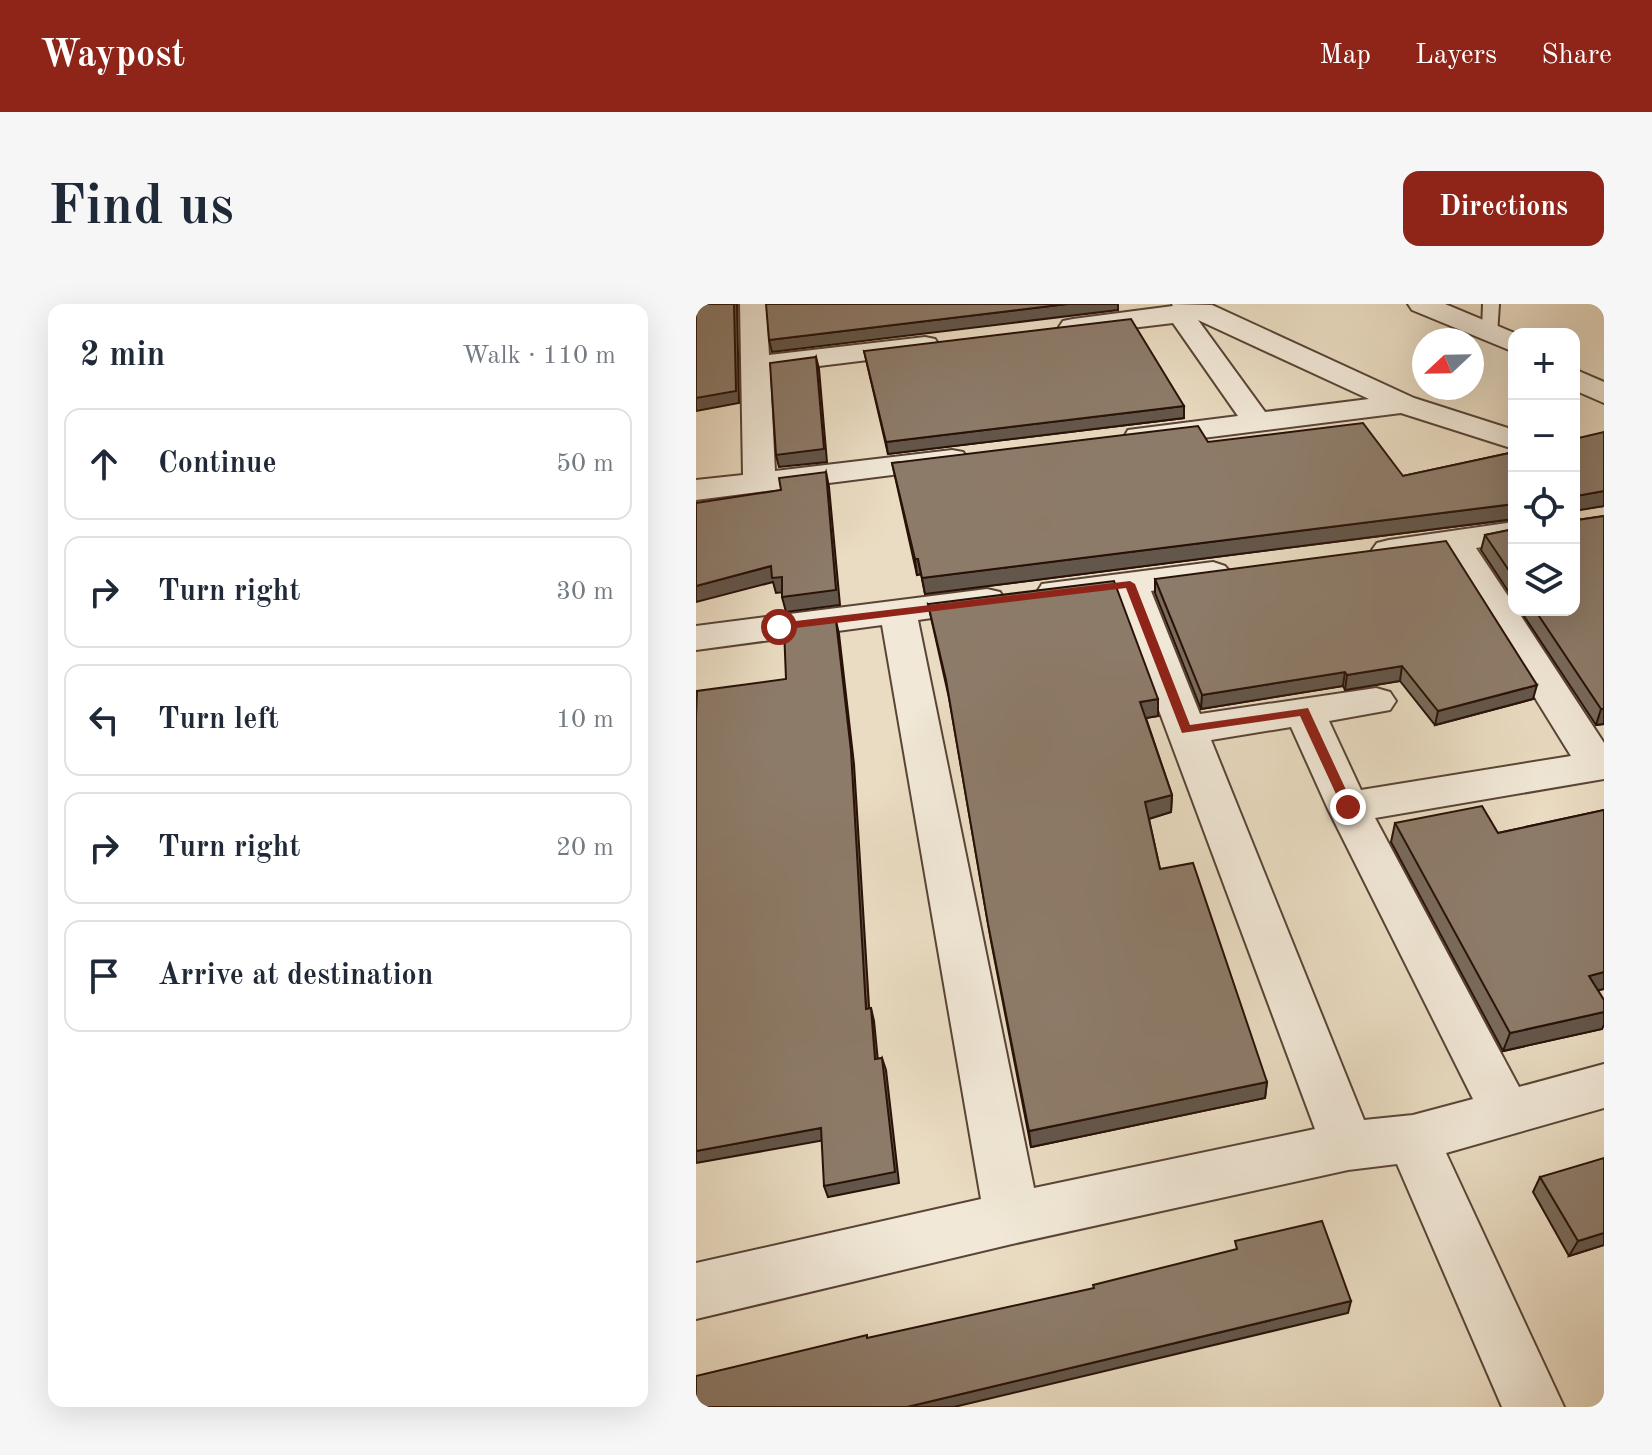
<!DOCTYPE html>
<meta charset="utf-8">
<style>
:root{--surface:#fff;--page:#f6f6f7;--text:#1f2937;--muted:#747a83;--line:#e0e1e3;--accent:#8f2418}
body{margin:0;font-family:"Old Standard TT",serif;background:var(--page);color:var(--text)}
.controls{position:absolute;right:24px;top:24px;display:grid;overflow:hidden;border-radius:16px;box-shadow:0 8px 32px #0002}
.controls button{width:72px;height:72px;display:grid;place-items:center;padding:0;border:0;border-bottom:2px solid var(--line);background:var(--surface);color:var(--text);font:40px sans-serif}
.compass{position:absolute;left:716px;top:24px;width:72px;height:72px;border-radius:50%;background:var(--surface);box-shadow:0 8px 32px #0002;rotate:248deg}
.stop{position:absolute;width:24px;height:24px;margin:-18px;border:6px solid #8f2418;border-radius:50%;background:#fff}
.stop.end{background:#8f2418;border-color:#fff;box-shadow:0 2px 8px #0008}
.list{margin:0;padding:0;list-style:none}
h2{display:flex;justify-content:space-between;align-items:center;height:104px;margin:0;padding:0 32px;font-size:34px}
h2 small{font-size:26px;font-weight:400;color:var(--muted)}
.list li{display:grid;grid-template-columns:52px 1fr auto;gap:24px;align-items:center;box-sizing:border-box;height:112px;margin:0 16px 16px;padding:0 16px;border:2px solid var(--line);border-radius:16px}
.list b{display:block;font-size:30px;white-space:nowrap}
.list em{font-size:26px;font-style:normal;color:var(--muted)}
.icon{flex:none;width:44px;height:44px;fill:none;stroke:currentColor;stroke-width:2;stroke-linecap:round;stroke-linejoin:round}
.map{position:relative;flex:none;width:908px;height:1103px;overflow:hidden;border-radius:16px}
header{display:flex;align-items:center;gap:48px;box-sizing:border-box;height:112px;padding:0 40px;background:var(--accent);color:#fff}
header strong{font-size:38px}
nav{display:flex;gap:44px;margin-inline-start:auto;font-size:28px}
.intro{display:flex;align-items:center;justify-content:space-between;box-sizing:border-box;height:192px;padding:0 48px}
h1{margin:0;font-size:56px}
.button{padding:20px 36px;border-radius:16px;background:var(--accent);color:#fff;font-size:28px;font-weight:700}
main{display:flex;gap:48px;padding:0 48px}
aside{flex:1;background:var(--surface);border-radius:16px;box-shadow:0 8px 32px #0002}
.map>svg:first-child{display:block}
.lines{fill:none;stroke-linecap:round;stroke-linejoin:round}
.service-casing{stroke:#594436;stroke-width:4}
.minor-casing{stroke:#594436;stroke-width:4}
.service{fill:#f1e8d7;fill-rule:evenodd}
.minor{fill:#f1e8d7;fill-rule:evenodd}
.wall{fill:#796a5a;stroke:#291108;stroke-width:2}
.shaded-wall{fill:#63564a;stroke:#291108;stroke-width:2}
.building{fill:#8d7b69;stroke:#291108;stroke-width:2}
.route{fill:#8f2418}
</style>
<header>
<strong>Waypost</strong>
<nav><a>Map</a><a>Layers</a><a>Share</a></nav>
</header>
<div class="intro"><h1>Find us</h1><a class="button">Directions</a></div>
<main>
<aside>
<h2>2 min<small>Walk · 110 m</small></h2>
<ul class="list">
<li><svg class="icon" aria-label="ahead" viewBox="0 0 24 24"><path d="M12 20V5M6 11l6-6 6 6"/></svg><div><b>Continue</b></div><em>50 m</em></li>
<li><svg class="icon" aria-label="right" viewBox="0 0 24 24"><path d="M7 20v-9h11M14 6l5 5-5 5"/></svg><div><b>Turn right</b></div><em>30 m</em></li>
<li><svg class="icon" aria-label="left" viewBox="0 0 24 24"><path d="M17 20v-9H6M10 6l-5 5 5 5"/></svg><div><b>Turn left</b></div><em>10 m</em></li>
<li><svg class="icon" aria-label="right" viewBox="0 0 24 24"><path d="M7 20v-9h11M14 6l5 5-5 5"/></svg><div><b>Turn right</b></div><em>20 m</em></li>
<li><svg class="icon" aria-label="arrive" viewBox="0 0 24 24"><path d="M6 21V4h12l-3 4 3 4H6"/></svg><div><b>Arrive at destination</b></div></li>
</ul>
</aside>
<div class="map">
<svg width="908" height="1103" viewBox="0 0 908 1103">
<rect width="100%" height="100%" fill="#eadcc2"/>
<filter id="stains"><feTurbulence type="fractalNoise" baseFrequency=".0025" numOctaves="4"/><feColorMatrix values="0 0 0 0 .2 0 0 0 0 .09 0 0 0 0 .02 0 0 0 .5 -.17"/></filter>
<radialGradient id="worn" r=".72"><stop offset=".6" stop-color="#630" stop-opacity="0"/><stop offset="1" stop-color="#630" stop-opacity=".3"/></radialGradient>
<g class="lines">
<defs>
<polygon id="service" points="787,0 803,0 801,31 795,32 786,27"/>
<g id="minor">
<polygon points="44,0 70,0 73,51 229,33 239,35 243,41 239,47 229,49 74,68 79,167 256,146 267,148 272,155 267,162 0,196 0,176 47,171"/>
<path d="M476,0L516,1L718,94L818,126V145L705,109L443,142L432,140L428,133L432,126L542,112L477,19L377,31L367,29L363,23L367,17L377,15L477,2ZM502,16L673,95L569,108Z"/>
<polygon points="712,0 749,0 821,30 818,30 818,48 716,6"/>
<polygon points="878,65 908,78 908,99 878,86"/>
<path d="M818,218V238L780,244L818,301V306H821L908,439V475L679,514L823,783L908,760V804L750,849L868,1103H806L701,860L652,866L316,940L0,1015V959L285,895L186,321L0,346V322L291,285L304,288L309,296L304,304L222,316L338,884L619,825L420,291L359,299L346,296L341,288L346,280L517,258L529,262L535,269L529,276L455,287L504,410L680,384L694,388L700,397L694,406L633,417L665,486L875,452L749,248L693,256L681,253L676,246L681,239L693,236ZM595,423L631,503L777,795L717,811L668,816L515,436Z"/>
</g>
</defs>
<use href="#service" class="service-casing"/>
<use href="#minor" class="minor-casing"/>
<use href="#service" class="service"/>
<use href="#minor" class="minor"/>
</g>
<g class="wall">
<polygon points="168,47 488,102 488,114 192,150"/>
<polygon points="878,135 908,202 880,206 881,216 908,212 908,420 900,421 824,306 878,306"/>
<polygon points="512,138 707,172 818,148 818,215 229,290 225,270 221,271 196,159"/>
<polygon points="818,225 818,296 785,246 789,231"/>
<polygon points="459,275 837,395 739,421 704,377 649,386 647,382 505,405 459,289"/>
<polygon points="232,300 462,412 450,414 476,491 475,508 453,515 464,565 571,778 569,794 335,843 295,637 253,394"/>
<polygon points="908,506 908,685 902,686 906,725 807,747 695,538 699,519 802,529"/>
<polygon points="844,873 908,941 873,952 837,888"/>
</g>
<g class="shaded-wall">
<polygon points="38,0 41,0 43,99 0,107 0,94"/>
<polygon points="371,0 422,0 422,6 76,48 73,36"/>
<polygon points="120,53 123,65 131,158 83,163 80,151"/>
<polygon points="488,102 488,114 192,150 190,138"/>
<polygon points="130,168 133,183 144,301 90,308 86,293"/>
<polygon points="908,187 908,202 878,207 880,192"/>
<polygon points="818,200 818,215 229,290 226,274"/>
<polygon points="219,255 222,255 225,270 221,271"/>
<polygon points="75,262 86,273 89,288 80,289 77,278 0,298 0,282"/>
<polygon points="140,317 143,330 158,460 174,718 170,705"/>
<polygon points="706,362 704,377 649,386 651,371"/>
<polygon points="649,368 647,382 505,405 506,391"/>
<polygon points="841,381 837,395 739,421 742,407"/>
<polygon points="462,395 462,412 444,415 444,398"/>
<polygon points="905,405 908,405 908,420 900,421"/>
<polygon points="476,491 475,508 449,516 449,498"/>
<polygon points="908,668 908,685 885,690 893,672"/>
<polygon points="175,704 178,717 183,767 179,755"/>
<polygon points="908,708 908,721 906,725 807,747 814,729"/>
<polygon points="186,754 190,766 203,879 132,893 128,882"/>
<polygon points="571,778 569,794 335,843 333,827"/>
<polygon points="125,824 129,836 0,859 0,847"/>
<polygon points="908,929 908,941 873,952 882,937"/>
<polygon points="655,997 652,1009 258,1103 211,1103"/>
</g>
<g class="building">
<polygon points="0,0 38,0 40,87 0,94"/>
<polygon points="70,0 371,0 73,36"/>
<polygon points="435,15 488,102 190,138 168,47"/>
<polygon points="120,53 128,145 80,151 74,59"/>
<polygon points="667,119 707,172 818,148 818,200 226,274 222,255 219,255 196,159 502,122 512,138"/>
<polygon points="908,128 908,187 880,192 881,216 908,212 908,405 905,405 839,306 878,306 878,135"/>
<polygon points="130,168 140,286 86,293 86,273 76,274 75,262 0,282 0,199 85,186 83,174"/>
<polygon points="818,225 818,274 789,231"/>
<polygon points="750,237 841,381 742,407 706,362 651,371 649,368 506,391 459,275"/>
<polygon points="418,277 462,395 444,398 476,491 449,498 464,565 497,559 571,778 333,827 292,620 250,376 232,300"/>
<polygon points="140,317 155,447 170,705 175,704 179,755 186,754 199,868 128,882 125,824 0,847 0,412 1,387 90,375 88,324"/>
<polygon points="786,502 802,529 908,506 908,668 893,672 908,696 908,708 814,729 699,519"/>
<polygon points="908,854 908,929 882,937 844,873"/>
<polygon points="626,917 655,997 211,1103 0,1103 0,1072 171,1031 171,1034 398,984 397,981 541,945 539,937"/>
</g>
<polygon class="route" points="434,277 439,280 494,421 612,404 658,503 656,506 647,506 646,503 604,412 486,429 430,284 83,326 77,323 83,319"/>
<rect width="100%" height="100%" filter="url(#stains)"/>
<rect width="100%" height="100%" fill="url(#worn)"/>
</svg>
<div class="controls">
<button>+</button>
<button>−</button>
<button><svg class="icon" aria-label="locate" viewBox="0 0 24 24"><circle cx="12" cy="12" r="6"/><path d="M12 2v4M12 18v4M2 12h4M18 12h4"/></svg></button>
<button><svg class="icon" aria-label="layers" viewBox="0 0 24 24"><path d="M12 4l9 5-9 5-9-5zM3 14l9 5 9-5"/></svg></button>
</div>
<svg class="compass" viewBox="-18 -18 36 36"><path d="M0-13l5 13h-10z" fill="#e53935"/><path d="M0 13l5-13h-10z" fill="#747a83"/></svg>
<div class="stop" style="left:83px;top:323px"></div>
<div class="stop end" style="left:652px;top:503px"></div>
</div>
</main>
